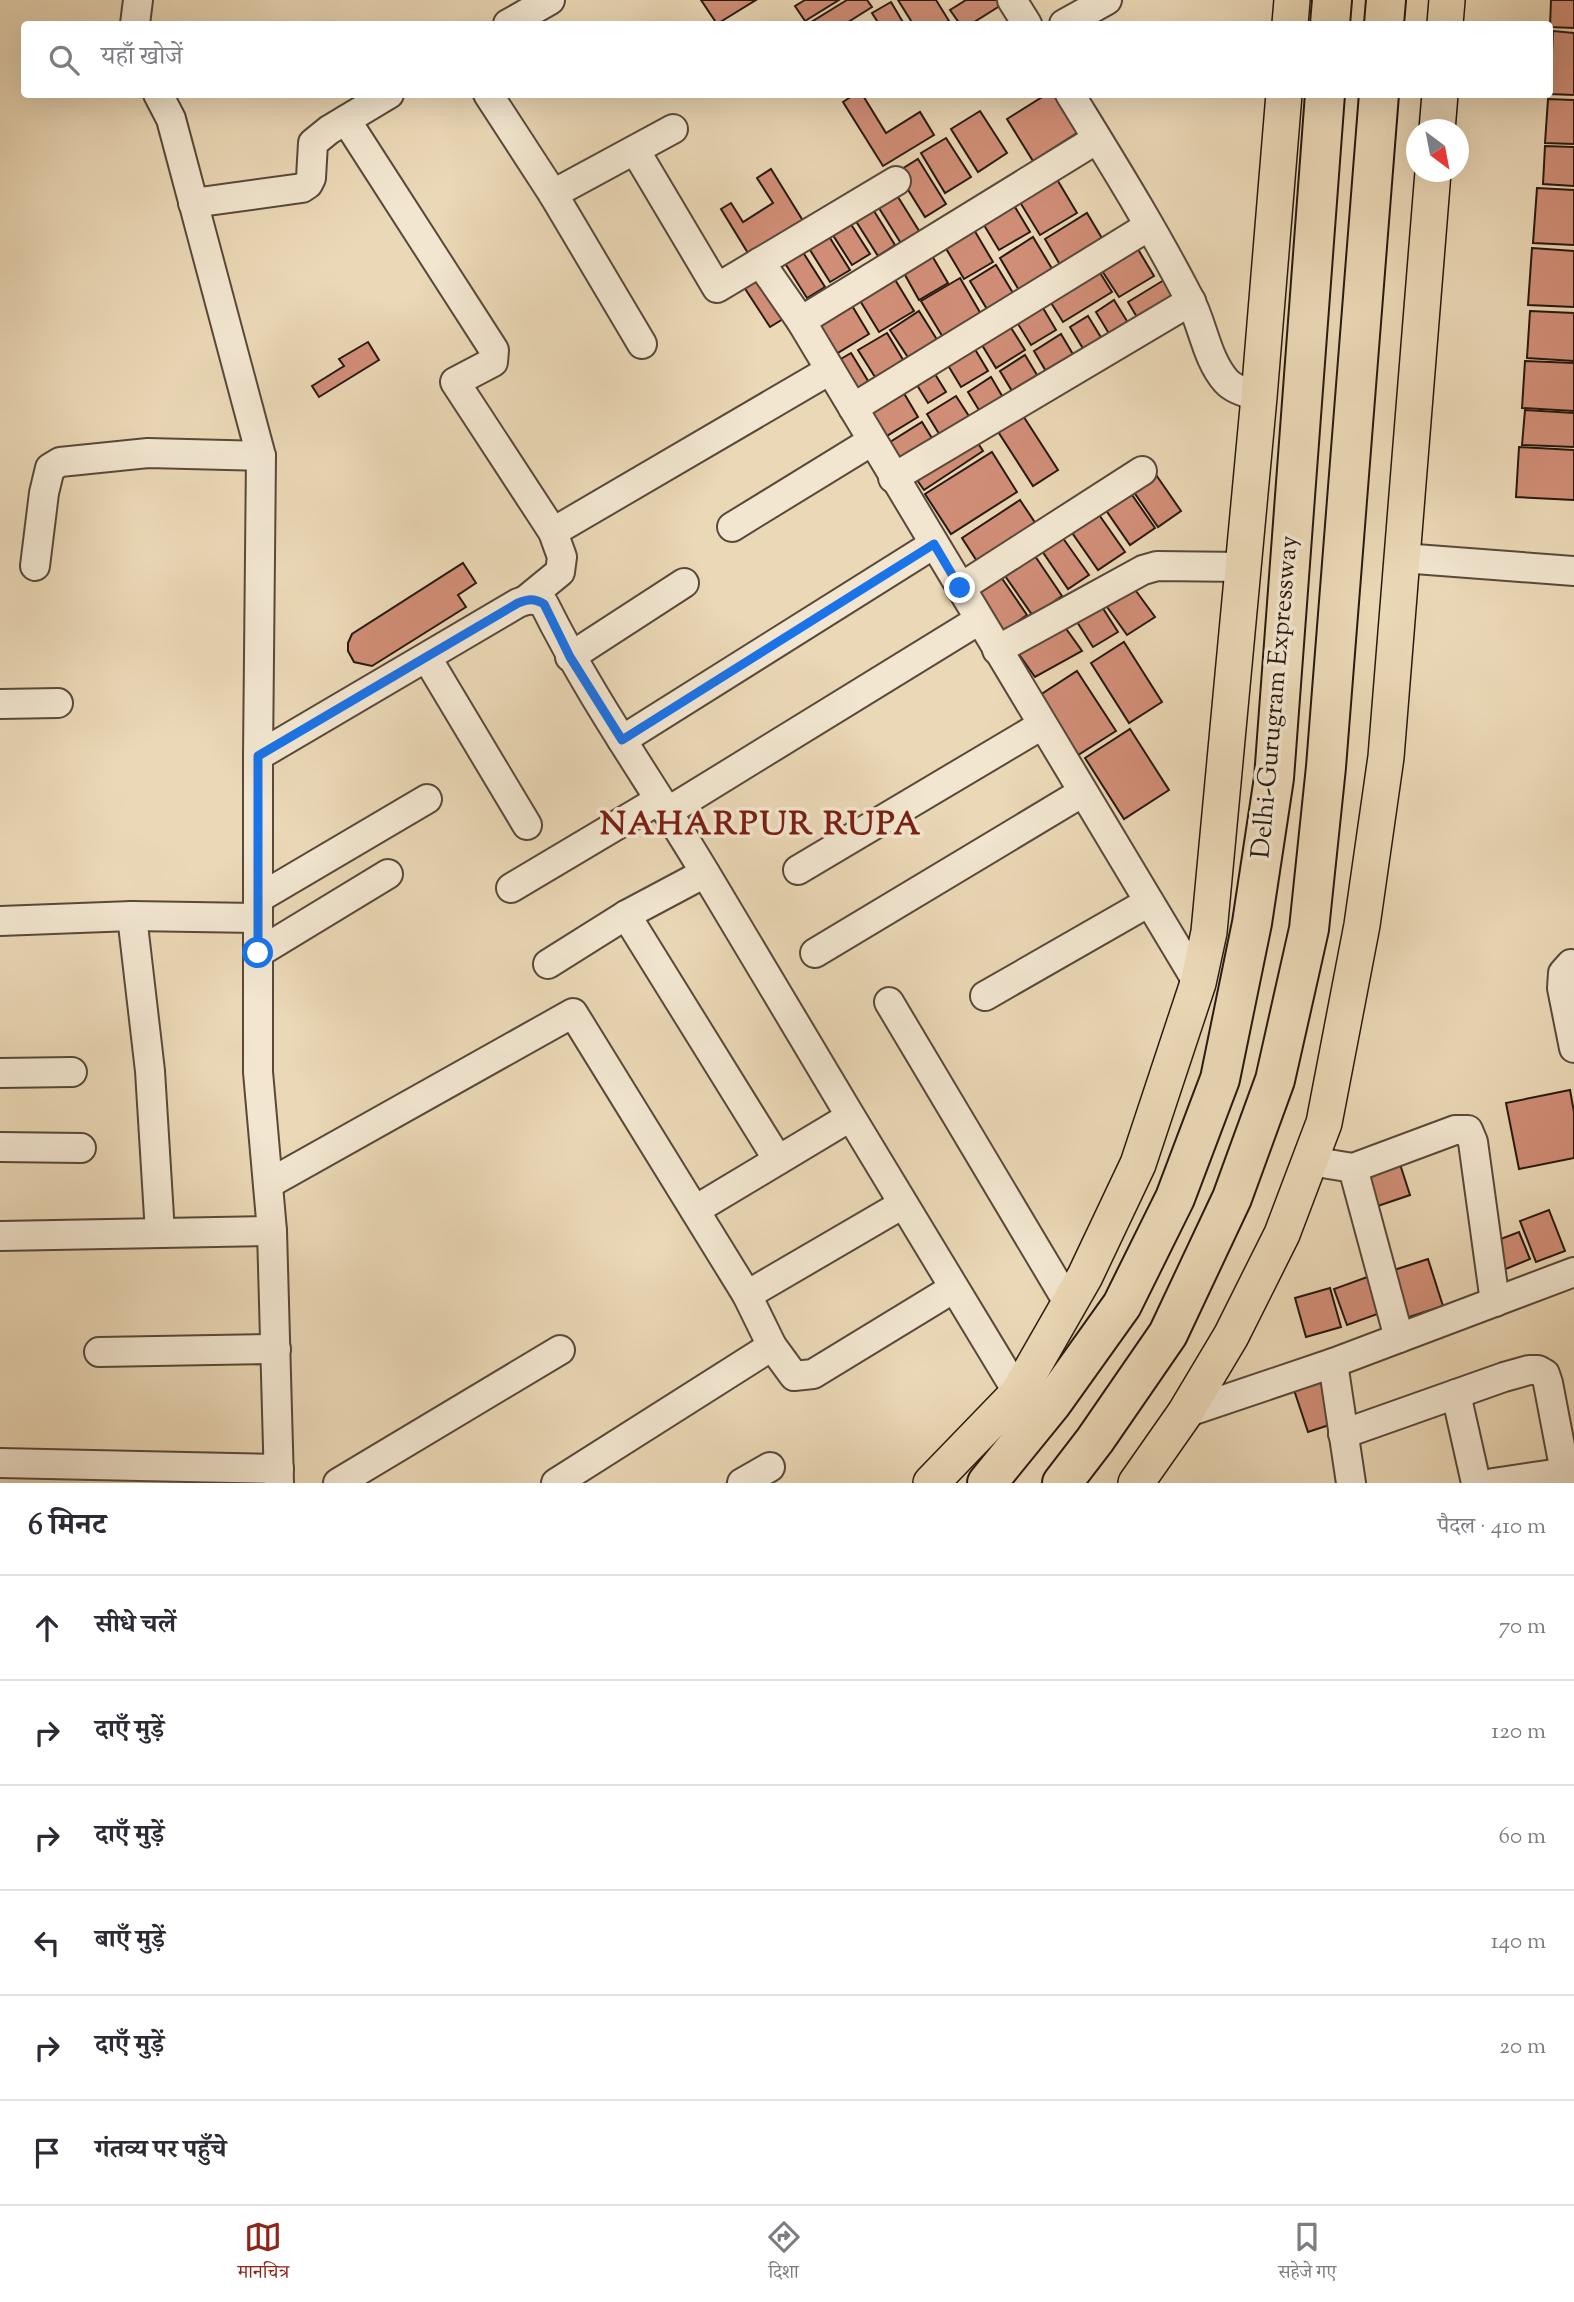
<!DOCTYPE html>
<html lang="hi">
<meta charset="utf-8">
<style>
:root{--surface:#fff;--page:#f7f7f7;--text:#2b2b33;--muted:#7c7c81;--line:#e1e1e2;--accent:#8f2418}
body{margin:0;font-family:"Sorts Mill Goudy","Noto Serif Devanagari",serif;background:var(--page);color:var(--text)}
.compass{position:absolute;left:1406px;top:119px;width:63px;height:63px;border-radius:50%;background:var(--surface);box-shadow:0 7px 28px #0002;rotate:148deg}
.stop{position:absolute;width:21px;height:21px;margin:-16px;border:5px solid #1a73e8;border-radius:50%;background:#fff}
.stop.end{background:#1a73e8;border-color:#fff;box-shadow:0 2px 7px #0008}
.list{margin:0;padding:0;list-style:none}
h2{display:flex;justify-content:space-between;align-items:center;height:91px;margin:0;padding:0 28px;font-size:30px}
h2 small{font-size:23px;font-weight:400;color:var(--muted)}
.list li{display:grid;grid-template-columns:46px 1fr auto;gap:21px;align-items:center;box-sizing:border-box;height:105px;padding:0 28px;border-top:2px solid var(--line)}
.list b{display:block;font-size:26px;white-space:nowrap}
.list em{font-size:23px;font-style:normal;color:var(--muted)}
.icon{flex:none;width:38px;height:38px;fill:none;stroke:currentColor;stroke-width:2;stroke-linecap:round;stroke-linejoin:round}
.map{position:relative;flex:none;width:1574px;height:1483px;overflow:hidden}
.search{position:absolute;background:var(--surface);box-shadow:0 7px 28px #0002;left:21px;right:21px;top:21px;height:77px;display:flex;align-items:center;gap:18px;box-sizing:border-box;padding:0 24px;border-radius:7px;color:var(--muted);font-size:26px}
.sheet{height:721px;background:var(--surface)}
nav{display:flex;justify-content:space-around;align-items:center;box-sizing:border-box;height:98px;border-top:2px solid var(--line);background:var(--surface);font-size:19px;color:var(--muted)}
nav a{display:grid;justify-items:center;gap:4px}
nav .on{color:var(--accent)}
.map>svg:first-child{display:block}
.building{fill:#d18e77;stroke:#281910;stroke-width:2}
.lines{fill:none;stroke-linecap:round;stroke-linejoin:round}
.minor-casing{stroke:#59493a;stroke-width:32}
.major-casing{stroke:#281910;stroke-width:38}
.highway-casing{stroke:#281910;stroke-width:42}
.minor{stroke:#f2e6d0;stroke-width:28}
.major{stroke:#ebd8b6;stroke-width:35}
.highway{stroke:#ebd8b6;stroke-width:38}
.route{stroke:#1a73e8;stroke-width:9}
.labels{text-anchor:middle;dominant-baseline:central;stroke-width:7;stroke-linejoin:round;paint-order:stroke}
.street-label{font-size:26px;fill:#281910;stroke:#f2e6d0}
.district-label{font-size:33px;font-weight:bold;letter-spacing:2px;fill:#7a1f14;stroke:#f2e6d0}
</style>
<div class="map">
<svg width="1574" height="1483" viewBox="0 0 1574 1483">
<rect width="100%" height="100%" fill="#ebd8b6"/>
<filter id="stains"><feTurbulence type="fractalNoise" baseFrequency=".00286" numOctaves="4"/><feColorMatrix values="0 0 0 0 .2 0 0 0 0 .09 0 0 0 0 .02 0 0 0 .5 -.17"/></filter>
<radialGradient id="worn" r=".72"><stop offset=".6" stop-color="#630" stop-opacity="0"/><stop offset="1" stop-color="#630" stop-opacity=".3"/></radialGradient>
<g class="building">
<polygon points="701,0 756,0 717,24"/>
<polygon points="805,0 839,0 805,21 795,6"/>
<polygon points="847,0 867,0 872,7 845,24 808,24"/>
<polygon points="898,0 936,0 949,21 943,24 913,24"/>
<polygon points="966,0 1001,0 1003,4 971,24 960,24 950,10"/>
<polygon points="1551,0 1574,0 1574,28 1550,27"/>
<polygon points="891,2 904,24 879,24 872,13"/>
<polygon points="1553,31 1574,33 1574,95 1550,94"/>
<polygon points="855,94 862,94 886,133 920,112 934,135 883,166 843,102"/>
<polygon points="1047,94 1053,94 1077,133 1033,161 1007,119"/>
<polygon points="1548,99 1574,100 1574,144 1545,143"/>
<polygon points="980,111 1007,153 978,172 951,129"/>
<polygon points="946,138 971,177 945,193 921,153"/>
<polygon points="1545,146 1574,147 1574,186 1543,184"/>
<polygon points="918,159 946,204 925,217 897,172"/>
<polygon points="771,169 805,224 751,258 721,209 731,203 743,222 773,203 757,178"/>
<polygon points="1052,171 1077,213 1040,235 1015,194"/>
<polygon points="1537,188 1574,190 1574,245 1533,243"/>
<polygon points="893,189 921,234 902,245 874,200"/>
<polygon points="1009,197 1030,232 999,250 978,215"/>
<polygon points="869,203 895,245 878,256 852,215"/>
<polygon points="1087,213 1106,245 1063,270 1045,239"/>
<polygon points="847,218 870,254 852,265 829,229"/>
<polygon points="970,223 993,262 964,279 941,240"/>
<polygon points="825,230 850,270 830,282 805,242"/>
<polygon points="1033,237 1057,277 1023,297 1000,258"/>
<polygon points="1133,241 1154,276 1119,297 1097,263"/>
<polygon points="799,246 825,287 807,298 781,257"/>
<polygon points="1532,248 1574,251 1574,307 1528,305"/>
<polygon points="928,249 948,283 919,300 900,266"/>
<polygon points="996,265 1016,298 990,314 970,281"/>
<polygon points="1097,268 1112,292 1063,322 1048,298"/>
<polygon points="761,272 788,316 770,327 742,284"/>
<polygon points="891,273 914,311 879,332 856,294"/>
<polygon points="960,278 985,321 947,344 921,301"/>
<polygon points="1164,280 1178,302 1141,324 1128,302"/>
<polygon points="848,299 869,334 836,354 815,319"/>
<polygon points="1114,300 1130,326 1111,337 1096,312"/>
<polygon points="1040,303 1056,330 1031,345 1015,319"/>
<polygon points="919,311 941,346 913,365 890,330"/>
<polygon points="1530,311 1574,313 1574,361 1527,358"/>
<polygon points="1088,316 1105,344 1087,355 1070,327"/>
<polygon points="1008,323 1025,350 996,368 979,340"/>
<polygon points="887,333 908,368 880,385 858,350"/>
<polygon points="1061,334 1077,361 1050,378 1034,351"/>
<polygon points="970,341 988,371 961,387 943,357"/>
<polygon points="368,342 379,360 319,397 312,386 344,366 339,359"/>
<polygon points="851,353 873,389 856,399 834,363"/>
<polygon points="1025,355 1043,385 1018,401 1000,371"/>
<polygon points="1525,361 1574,363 1574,411 1522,408"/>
<polygon points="930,366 946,392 928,403 912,377"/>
<polygon points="991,377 1008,406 985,420 968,392"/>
<polygon points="902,390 918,417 885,437 869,410"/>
<polygon points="956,396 974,424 944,442 927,414"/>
<polygon points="1525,410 1574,413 1574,447 1522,445"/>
<polygon points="1020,411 1058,470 1033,486 995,427"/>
<polygon points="922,422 938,448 906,468 890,442"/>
<polygon points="972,434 983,451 924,490 912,473"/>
<polygon points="1519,447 1574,450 1574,500 1516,497"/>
<polygon points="992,452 1017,492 951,534 925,494"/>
<polygon points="1152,469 1181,511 1158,527 1129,485"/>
<polygon points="1128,489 1155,528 1130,545 1103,506"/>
<polygon points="1020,500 1040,530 982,569 962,538"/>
<polygon points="1095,509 1125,552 1098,570 1068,527"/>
<polygon points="1060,534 1089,575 1068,589 1040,548"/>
<polygon points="1033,553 1062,596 1033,616 1003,573"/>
<polygon points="463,563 476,583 458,595 466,607 372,666 354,662 348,651 348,643 352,634"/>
<polygon points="999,574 1027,615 996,637 968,595"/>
<polygon points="1128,580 1155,617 1127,635 1100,597"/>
<polygon points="1097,599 1118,632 1093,647 1072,614"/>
<polygon points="1062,623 1082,651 1035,677 1013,646"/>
<polygon points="1124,642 1162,702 1129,723 1091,663"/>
<polygon points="1077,671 1116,731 1078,755 1040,695"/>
<polygon points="1130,729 1169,790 1124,819 1085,758"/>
<polygon points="1570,1090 1574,1112 1574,1158 1519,1169 1506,1103"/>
<polygon points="1399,1161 1410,1195 1372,1208 1361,1174"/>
<polygon points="1549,1210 1565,1251 1536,1262 1520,1221"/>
<polygon points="1519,1232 1530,1259 1501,1271 1490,1243"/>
<polygon points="1428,1259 1443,1306 1403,1319 1388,1272"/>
<polygon points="1370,1276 1383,1312 1347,1325 1334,1289"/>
<polygon points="1330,1288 1341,1327 1306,1337 1295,1298"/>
<polygon points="1320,1378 1335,1423 1308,1432 1293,1387"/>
</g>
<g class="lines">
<defs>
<g id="minor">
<polyline points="1012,0 1027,24"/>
<polyline points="135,24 138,0"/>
<polyline points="508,24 550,0"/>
<polyline points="1064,24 1107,0"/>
<polyline points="158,94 171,119 261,456 258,756 258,1072 272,1231 279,1483"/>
<polyline points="488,94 553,194 642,344"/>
<path d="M1070,94C1111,161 1153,228 1189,298C1203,324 1206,358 1226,381C1234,390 1248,393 1259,397"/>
<polyline points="346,120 494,350 493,362 455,382 553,532 562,557 560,572 527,599"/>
<polyline points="635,150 717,288 896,181"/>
<polyline points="553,194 673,129"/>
<polyline points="193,203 302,188 308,184 311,178 313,143 329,130 389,94"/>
<polyline points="760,262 801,321 1198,983"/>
<polyline points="801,321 1097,139"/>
<polyline points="853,408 1149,226"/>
<polyline points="893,478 1191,301"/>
<polyline points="732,527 872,441"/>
<polyline points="553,532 830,370"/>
<polyline points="1402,558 1574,571"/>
<polyline points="35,566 44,493 50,468 60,462 148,453 261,456"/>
<polyline points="960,588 1142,471"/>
<polyline points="997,650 1143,570 1157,566 1244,567"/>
<polyline points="570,657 684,583"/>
<polyline points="427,658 527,825"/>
<polyline points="0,704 58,703"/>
<polyline points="622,740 934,544"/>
<path d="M258,756L518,603C528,599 534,598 544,604C591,699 653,785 707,876C810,1049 913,1221 1018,1393"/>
<polyline points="667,812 979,620"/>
<polyline points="798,870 1042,725"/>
<polyline points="511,888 659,800"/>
<polyline points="259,898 427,799"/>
<polyline points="626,915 778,1160"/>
<polyline points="132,916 150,1071 160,1233"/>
<polyline points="0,921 132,916 258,918"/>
<polyline points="258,953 388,874"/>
<polyline points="815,953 1083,792"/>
<polyline points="548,964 626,915 705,873"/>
<polyline points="1571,964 1563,973 1562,988 1574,1048"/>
<polyline points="985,996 1149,902"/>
<polyline points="889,1002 1069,1304"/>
<polyline points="0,1073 72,1072"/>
<polyline points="0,1147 81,1148"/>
<polyline points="1310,1161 1353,1168 1455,1130 1468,1130 1473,1142 1495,1302"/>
<polyline points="1353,1168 1399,1338"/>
<polyline points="268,1184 573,1013 747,1295 772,1346 794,1376 813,1374 954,1288"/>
<polyline points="695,1210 850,1117"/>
<polyline points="0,1236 272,1231"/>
<polyline points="747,1295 903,1204"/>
<polyline points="99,1352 276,1349"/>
<polyline points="1333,1363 1351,1483"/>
<polyline points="1456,1394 1476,1483"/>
<polyline points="1185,1413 1333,1363 1574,1272"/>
<polyline points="1343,1434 1504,1377 1529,1370 1538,1370 1545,1374 1548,1383 1565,1472"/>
<polyline points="0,1463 279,1469"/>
<polyline points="338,1483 560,1350"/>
<polyline points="556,1483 772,1346"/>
<polyline points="742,1483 770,1467"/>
<polyline points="1493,1483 1574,1471"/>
</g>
<g id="major">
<polyline points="1290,24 1292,0"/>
<polyline points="1445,24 1447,0"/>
<polyline points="1437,130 1440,94"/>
<polyline points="931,1483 1018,1393 1085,1276 1138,1164 1198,983 1209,932 1259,397 1284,94"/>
<polyline points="1136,1483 1185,1413 1231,1336 1282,1234 1324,1123 1362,925 1386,757 1433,172"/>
</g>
<g id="highway">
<polyline points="1330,24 1332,0"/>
<polyline points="1384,24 1386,0"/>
<polyline points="987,1483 1052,1403 1122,1305 1175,1198 1220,1079 1252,923 1274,778 1325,94"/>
<polyline points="1062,1483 1095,1440 1168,1334 1232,1198 1275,1080 1309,929 1326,767 1379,94"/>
</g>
</defs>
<use href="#minor" class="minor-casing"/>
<use href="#major" class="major-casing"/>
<use href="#highway" class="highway-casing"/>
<use href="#minor" class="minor"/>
<use href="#major" class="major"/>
<use href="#highway" class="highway"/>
</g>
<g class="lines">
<path class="route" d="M258,953V756L518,603C528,599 534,598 544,604L570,657L622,740L934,544L960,588"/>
</g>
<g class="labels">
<g class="street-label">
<text transform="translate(1276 697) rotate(-85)">Delhi-Gurugram Expressway</text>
</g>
<g class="district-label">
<text x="761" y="826">NAHARPUR RUPA</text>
</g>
</g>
<rect width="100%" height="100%" filter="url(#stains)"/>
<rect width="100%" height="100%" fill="url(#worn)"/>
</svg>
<svg class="compass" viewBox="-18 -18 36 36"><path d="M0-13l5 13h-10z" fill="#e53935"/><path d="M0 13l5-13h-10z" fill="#7c7c81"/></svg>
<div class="stop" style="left:258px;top:953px"></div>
<div class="stop end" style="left:960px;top:588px"></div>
<div class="search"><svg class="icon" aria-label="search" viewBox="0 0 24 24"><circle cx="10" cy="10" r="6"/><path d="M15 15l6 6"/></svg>यहाँ खोजें</div>
</div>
<section class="sheet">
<h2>6 मिनट<small>पैदल · 410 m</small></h2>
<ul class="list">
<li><svg class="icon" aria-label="ahead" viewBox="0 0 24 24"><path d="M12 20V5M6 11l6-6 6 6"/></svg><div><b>सीधे चलें</b></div><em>70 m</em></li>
<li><svg class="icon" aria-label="right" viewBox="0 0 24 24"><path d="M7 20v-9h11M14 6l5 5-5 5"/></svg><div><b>दाएँ मुड़ें</b></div><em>120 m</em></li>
<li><svg class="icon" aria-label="right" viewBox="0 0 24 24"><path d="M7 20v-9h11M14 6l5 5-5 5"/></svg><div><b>दाएँ मुड़ें</b></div><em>60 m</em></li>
<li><svg class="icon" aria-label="left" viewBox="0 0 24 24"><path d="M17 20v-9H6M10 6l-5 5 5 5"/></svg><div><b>बाएँ मुड़ें</b></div><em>140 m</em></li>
<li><svg class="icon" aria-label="right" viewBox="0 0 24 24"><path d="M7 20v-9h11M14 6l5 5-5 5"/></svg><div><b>दाएँ मुड़ें</b></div><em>20 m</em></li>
<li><svg class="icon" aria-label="arrive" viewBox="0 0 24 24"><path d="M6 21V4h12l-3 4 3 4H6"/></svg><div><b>गंतव्य पर पहुँचे</b></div></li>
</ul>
</section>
<nav>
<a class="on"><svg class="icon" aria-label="map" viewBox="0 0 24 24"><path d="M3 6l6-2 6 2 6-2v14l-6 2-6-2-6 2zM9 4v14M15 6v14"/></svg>मानचित्र</a>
<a><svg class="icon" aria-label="directions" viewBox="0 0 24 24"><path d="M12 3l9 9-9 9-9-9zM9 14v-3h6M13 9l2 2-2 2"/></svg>दिशा</a>
<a><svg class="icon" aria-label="saved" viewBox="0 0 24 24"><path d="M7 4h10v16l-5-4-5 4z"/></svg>सहेजे गए</a>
</nav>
